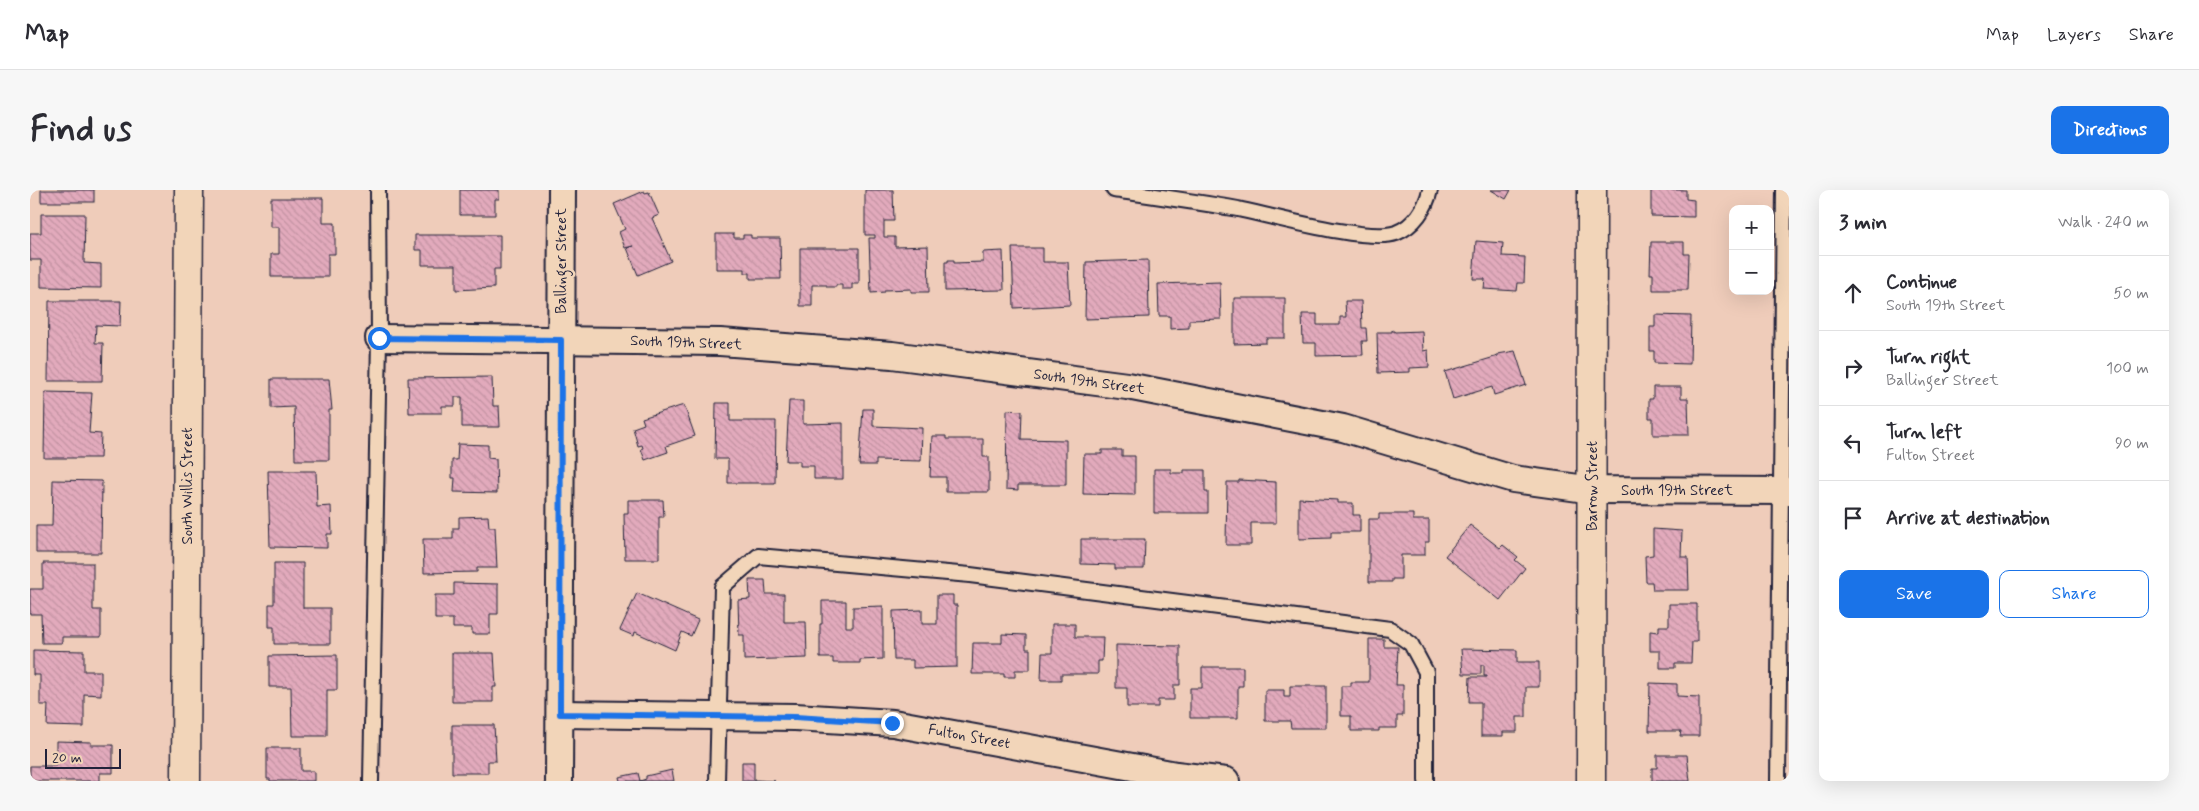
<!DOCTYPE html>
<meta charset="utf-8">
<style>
:root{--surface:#fff;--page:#f7f7f7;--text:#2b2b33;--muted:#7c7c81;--line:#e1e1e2;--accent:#1a73e8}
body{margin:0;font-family:Mynerve,sans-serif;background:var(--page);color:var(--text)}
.controls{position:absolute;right:15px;top:15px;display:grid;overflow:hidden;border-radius:10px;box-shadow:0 5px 20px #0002}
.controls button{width:45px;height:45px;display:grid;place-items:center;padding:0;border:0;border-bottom:1px solid var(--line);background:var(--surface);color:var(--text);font:25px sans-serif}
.scale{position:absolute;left:15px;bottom:12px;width:76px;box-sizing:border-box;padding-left:5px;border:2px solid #22223b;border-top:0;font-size:14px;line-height:18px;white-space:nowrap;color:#22223b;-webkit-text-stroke:4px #f2d5b9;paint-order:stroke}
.stop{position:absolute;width:15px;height:15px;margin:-11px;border:4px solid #1a73e8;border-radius:50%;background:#fff}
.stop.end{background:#1a73e8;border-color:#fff;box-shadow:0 1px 5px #0008}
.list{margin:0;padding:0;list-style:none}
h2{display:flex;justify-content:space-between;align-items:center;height:65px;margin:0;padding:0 20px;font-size:21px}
h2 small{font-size:16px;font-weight:400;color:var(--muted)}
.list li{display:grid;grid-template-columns:32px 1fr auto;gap:15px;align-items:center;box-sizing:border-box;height:75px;padding:0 20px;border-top:1px solid var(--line)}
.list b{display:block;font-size:19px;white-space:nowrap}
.list p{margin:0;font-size:16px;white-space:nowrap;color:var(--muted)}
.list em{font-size:16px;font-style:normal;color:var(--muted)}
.actions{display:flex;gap:10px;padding:15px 20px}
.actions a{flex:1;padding:11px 0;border:1px solid var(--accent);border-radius:10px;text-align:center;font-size:18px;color:var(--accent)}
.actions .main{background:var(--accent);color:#fff}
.icon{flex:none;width:28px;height:28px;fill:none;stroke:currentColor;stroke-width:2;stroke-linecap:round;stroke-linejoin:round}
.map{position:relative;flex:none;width:1759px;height:591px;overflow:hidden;border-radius:10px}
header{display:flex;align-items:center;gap:30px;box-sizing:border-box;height:70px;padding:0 25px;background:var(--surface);border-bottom:1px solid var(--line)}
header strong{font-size:24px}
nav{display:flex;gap:28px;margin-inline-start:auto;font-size:18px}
.intro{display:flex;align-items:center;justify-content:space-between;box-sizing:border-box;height:120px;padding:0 30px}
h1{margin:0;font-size:35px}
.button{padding:12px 22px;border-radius:10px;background:var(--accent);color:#fff;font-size:18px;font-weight:700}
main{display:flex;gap:30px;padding:0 30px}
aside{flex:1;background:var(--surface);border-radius:10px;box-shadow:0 5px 20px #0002}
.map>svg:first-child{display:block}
.building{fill:url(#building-back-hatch);stroke:#22223b}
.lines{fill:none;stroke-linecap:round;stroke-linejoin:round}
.lane-casing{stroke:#22223b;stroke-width:18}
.street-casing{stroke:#22223b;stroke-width:30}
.secondary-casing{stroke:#22223b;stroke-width:31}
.lane{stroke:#f2d5b9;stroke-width:14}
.street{stroke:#f2d5b9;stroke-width:26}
.secondary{stroke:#f2d5b9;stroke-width:28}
.route{stroke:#1a73e8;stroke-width:6}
.labels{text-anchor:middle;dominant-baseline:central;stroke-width:5;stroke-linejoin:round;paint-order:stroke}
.street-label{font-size:15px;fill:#22223b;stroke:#f2d5b9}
</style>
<header>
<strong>Map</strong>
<nav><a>Map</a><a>Layers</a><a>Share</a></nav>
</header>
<div class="intro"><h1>Find us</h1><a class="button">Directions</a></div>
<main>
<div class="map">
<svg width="1759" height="591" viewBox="0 0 1759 591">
<defs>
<pattern id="building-back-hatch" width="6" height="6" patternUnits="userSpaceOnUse" patternTransform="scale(1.25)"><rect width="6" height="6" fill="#e2aabc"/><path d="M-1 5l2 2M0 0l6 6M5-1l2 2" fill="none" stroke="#c292a2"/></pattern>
</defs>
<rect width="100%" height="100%" fill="#efccba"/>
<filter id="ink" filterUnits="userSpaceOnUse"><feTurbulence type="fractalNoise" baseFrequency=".02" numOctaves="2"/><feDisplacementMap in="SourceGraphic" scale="10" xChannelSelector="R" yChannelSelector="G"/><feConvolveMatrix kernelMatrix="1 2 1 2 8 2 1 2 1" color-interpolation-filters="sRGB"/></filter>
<g filter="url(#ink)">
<g class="building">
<rect x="11" y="0" width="53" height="12"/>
<polygon points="430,0 469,0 469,9 465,9 465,25 430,25"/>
<polygon points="835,0 863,0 864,31 854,31 854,47 865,47 865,57 898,56 899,102 881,102 881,99 855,100 855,102 841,103 839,48 845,48 845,45 835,45"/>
<polygon points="1461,0 1481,0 1476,9"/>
<polygon points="1621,0 1656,0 1656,9 1664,10 1664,27 1621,26"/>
<polygon points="614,1 615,3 619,2 629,25 622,28 641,71 608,85 597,58 603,56 595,58 589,42 595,39 584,14"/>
<polygon points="241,8 293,8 293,33 305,33 305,64 298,64 298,87 241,87 241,64 249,64 249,37 241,37"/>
<polygon points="11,24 55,24 54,73 71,74 71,98 11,97 11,70 0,70 0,43 11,43"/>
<polygon points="686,44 704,44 704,48 713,48 713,45 721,45 721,48 750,48 751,89 720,89 720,83 715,83 715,79 686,79"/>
<polygon points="385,45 470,45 470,79 464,79 464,98 426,100 426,75 392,75 392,60 385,60"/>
<polygon points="1446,51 1473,53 1472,66 1495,67 1494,93 1488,93 1487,101 1454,99 1455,89 1443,89"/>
<polygon points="1621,52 1654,52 1654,64 1659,64 1658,100 1623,100 1623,84 1620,84"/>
<polygon points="770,58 829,58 829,94 822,94 822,99 812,99 812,95 806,95 806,97 797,97 797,95 782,95 782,116 770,116"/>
<polygon points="982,58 1013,58 1013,72 1038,72 1040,115 984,118"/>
<polygon points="973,61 974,100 915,101 915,72 918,72 918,70 924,70 924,73 953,72 953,62"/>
<polygon points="1118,70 1119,127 1055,129 1056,72"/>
<polygon points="1190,92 1191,129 1159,130 1159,138 1140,139 1140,126 1129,126 1128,94"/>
<polygon points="1204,108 1255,108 1255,148 1236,148 1236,153 1204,154"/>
<polygon points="19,111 91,111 90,136 66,135 65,153 73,153 72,191 18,191"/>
<polygon points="1315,111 1331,111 1332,138 1336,138 1337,151 1332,151 1333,165 1286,166 1286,153 1273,153 1272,124 1287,124 1287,135 1310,135 1310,127 1316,127"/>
<polygon points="1625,125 1661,126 1660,174 1624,173 1624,161 1620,161 1620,137 1625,137"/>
<polygon points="1362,140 1365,142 1392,141 1393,161 1398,160 1399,177 1380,178 1380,182 1348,183 1347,142 1362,142"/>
<polygon points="1485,161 1496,195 1464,205 1462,197 1423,209 1415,182 1468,166 1468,164"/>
<polygon points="462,187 463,216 469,216 470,237 432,237 432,207 425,207 425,216 412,216 412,223 379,223 378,188"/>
<polygon points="241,189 299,189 302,220 299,220 299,270 265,270 264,217 241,218"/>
<polygon points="1623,197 1651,197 1651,208 1658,208 1659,245 1623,245 1623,228 1619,228 1619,209 1623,209"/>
<polygon points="15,202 62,203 59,243 71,244 70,268 14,268"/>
<polygon points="759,211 773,211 773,234 813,233 813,289 784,289 784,276 770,276 770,271 756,271"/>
<polygon points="686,213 700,213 700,231 746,231 745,293 698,293 698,269 685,269"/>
<polygon points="654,215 665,246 636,256 638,262 615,270 611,259 613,258 612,255 608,256 603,238 614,234 612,228"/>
<polygon points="833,219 843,219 843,236 892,238 891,271 846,270 846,275 829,275"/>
<polygon points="977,220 992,221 991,249 1036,250 1036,295 988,295 988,300 976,299"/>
<polygon points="902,246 916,246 916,249 953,249 953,267 959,267 959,302 916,302 916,287 900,287"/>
<polygon points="428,254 458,255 458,268 466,269 467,303 424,302 425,288 422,288 422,270 427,270"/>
<polygon points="1072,260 1092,260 1092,266 1105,266 1105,305 1053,304 1054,264 1072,264"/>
<polygon points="1124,279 1141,279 1141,283 1154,283 1154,280 1175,280 1175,302 1178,302 1178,323 1124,323"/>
<polygon points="238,281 286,281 287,317 301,316 302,344 297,344 297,358 240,357"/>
<polygon points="23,290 72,291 71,363 6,363 6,336 22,336"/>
<polygon points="1209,290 1246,292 1246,333 1221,333 1221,355 1196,355 1197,292 1209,292"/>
<polygon points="1269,308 1308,310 1308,313 1323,313 1323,325 1330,325 1330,342 1301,342 1301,348 1269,349"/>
<polygon points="598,310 633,310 634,327 629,327 629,369 595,369 594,323 598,323"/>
<polygon points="1349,324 1383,324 1383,330 1399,330 1399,352 1395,352 1395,365 1371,365 1371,389 1362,389 1362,392 1339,392 1339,329 1349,329"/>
<polygon points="458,326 459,337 465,337 467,378 447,378 447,382 394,383 393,349 423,349 423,338 429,338 429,327"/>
<polygon points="1440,335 1470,358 1473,355 1488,367 1485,370 1495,378 1470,410 1415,366"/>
<polygon points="1623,339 1652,341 1651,367 1658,367 1659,400 1623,400 1622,392 1616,392 1615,366 1623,365"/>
<polygon points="1051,349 1115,349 1114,379 1085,379 1085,375 1051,374"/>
<polygon points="13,373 63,373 63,420 71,420 71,447 32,447 32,453 12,453 11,424 0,424 0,399 13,399"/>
<polygon points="244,373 273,373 273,418 300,418 300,454 244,454 244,437 239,437 239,414 244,414"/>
<polygon points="719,390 735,390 736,404 754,404 754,432 776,432 777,468 714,470 714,445 709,445 708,410 720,409"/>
<polygon points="424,393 468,394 468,424 460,424 460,444 442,444 442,438 423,438 423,429 405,429 405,405 424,405"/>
<polygon points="607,403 668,430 661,446 652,442 645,460 605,442 604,446 590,440"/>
<polygon points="907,405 923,405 923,415 927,415 927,477 883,478 883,470 864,470 863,421 892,420 892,434 907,434"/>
<polygon points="792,411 816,411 816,437 823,437 823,417 853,416 853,469 830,470 830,473 803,473 803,468 790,468 790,434 792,434"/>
<polygon points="1639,414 1667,414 1667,452 1662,452 1661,473 1645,473 1645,478 1630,478 1630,461 1620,461 1620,441 1629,442 1629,436 1639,436"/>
<polygon points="1022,434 1045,434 1045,447 1073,447 1072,471 1068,471 1068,484 1031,484 1031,490 1011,490 1012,463 1022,463"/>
<polygon points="972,444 996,445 996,459 1000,459 1000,480 985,480 985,487 974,487 974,484 942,484 943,453 972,453"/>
<polygon points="1339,449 1354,449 1354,457 1368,457 1366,495 1373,495 1373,526 1367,526 1367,538 1349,538 1349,541 1321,541 1321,526 1311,526 1311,496 1321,496 1321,492 1339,492"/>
<polygon points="1086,455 1150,456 1150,495 1144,495 1144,510 1128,510 1128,517 1097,517 1097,498 1086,498"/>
<polygon points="1431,459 1487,460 1487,472 1509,472 1509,497 1496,497 1496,527 1487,527 1487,542 1473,542 1473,546 1451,546 1451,512 1439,512 1440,487 1457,487 1457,486 1454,486 1454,475 1451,475 1451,484 1433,484"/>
<polygon points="3,460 54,461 54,481 71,481 71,505 54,504 54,537 17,536 18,515 10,515 10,485 3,485"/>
<polygon points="422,463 464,463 466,497 463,497 463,512 422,512"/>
<polygon points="307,465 307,500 297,500 297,546 262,546 261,497 239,497 239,466"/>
<polygon points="1172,477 1213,477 1213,496 1208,496 1208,528 1160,528 1160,498 1172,498"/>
<polygon points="1620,493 1647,494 1647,506 1669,507 1669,546 1650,546 1651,541 1619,541"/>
<polygon points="1260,496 1296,496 1296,538 1261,538 1260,531 1235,531 1235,500 1254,500 1254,507 1260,507"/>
<polygon points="422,535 464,535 466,571 458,571 458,583 422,583"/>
<polygon points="26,551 61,552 61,555 83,555 83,583 70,583 70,591 0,591 0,576 26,576"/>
<polygon points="237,558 271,558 271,581 284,581 284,591 240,591 240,589 237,589"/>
<polygon points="1627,565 1657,565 1660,591 1622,591 1622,578 1627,578"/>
<polygon points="712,572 724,572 724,590 745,591 712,591"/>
<polygon points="642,580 644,591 590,591 589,587 608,583 610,591 616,589 616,586"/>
</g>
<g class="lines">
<defs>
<g id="lane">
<path d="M1084,0C1125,6 1167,12 1208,19C1242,26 1338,53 1366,43C1384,36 1396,18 1400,0"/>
<polyline points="341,591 349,148 348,0"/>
<polyline points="687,591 692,397 728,366 940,385 1360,439 1381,454 1396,482 1396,591"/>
<polyline points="1748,591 1754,0"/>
</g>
<g id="street">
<polyline points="349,148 690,152 862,165 1097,196 1313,238 1483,289 1563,300 1759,301"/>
<polyline points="530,524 765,527 863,533 1146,585 1196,591"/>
<polyline points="529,591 532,0"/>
</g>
<g id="secondary">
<polyline points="156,591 159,0"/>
<polyline points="1561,591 1562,0"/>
</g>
</defs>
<use href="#lane" class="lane-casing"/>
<use href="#street" class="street-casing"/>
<use href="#secondary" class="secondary-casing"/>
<use href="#lane" class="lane"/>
<use href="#street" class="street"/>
<use href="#secondary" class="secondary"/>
</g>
</g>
<g class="lines" filter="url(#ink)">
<polyline class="route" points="349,148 531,150 530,524 765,527 862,533"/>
</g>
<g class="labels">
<g class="street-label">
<text transform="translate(532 71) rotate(-90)">Ballinger Street</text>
<text transform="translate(656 153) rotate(2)">South 19th Street</text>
<text transform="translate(1059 192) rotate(8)">South 19th Street</text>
<text transform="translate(158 296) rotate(-90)">South Willis Street</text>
<text transform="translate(1563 296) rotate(-90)">Barrow Street</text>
<text x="1647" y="301">South 19th Street</text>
<text transform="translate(939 547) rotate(10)">Fulton Street</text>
</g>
</g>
</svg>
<div class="controls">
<button>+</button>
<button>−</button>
</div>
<div class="scale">20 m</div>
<div class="stop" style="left:349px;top:148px"></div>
<div class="stop end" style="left:862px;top:533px"></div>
</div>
<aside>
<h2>3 min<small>Walk · 240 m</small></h2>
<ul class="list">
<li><svg class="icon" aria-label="ahead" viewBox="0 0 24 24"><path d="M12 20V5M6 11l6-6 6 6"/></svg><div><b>Continue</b><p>South 19th Street</p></div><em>50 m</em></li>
<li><svg class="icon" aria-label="right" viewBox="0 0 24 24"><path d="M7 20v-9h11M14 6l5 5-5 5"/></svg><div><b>Turn right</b><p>Ballinger Street</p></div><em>100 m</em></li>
<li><svg class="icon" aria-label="left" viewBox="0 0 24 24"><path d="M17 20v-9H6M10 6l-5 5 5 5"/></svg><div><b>Turn left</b><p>Fulton Street</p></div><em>90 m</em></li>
<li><svg class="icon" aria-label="arrive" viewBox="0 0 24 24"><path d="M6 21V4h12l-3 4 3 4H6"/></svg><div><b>Arrive at destination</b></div></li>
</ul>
<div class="actions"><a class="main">Save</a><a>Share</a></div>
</aside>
</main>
